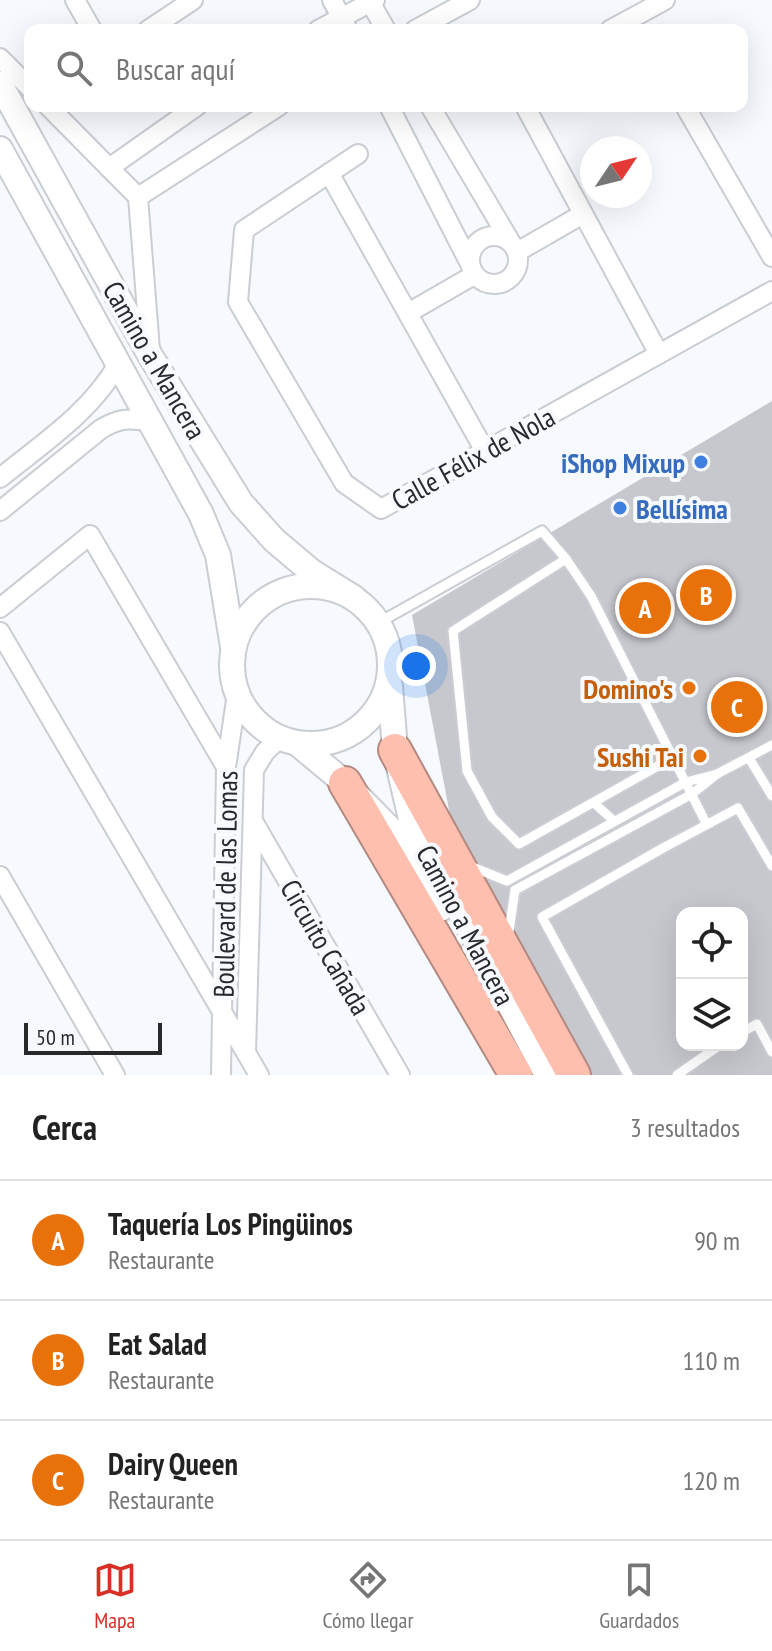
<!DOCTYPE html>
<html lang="es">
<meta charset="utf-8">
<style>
:root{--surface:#fff;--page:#f2f2f2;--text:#222;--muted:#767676;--line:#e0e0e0;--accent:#d93025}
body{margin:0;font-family:"PT Sans Narrow",sans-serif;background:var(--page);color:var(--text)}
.controls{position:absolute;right:24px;bottom:24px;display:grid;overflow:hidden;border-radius:16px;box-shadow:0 8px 32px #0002}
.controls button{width:72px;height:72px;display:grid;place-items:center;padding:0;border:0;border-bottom:2px solid var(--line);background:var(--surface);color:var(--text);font:40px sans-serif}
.compass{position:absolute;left:580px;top:136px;width:72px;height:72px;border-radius:50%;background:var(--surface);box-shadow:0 8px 32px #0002;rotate:55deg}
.scale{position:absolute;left:24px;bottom:20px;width:138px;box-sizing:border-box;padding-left:8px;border:4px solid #28292b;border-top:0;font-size:22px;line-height:28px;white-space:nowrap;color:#28292b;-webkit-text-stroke:6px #f6f9fe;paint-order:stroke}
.you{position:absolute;left:416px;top:666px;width:28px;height:28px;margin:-20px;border:6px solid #fff;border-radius:50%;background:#1a73e8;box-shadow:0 0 0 12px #1a73e833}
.badge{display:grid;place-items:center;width:52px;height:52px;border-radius:50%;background:var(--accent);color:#fff;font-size:26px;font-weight:700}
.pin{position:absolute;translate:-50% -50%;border:4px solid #fff;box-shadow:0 2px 8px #0006}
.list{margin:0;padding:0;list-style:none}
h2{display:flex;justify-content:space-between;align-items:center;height:104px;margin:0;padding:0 32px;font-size:34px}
h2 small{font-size:26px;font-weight:400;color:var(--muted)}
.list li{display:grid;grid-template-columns:52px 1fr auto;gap:24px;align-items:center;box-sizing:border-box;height:120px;padding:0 32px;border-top:2px solid var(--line)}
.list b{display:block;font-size:30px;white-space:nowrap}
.list p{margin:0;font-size:26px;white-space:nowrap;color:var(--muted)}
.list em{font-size:26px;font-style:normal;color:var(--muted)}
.icon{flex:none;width:44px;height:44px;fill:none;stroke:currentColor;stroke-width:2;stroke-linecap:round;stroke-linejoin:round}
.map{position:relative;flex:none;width:772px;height:1075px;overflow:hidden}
.search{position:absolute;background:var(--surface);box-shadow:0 8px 32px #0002;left:24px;right:24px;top:24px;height:88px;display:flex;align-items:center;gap:20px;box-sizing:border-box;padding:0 28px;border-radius:16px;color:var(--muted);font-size:30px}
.sheet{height:464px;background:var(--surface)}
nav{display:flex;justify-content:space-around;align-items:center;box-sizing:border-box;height:112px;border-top:2px solid var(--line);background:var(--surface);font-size:22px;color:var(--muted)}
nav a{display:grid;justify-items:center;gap:4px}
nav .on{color:var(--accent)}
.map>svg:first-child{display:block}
.building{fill:#c7c8ce;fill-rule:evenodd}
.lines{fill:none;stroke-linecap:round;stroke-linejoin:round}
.lane-casing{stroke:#cacdd3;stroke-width:13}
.street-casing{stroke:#cacdd3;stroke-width:22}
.secondary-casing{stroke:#cacdd3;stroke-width:28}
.highway-casing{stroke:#b38a81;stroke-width:36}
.lane{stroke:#fff;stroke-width:9}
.street{stroke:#fff;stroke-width:18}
.secondary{stroke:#fff;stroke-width:24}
.highway{stroke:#febfaf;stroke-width:32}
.shop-dot{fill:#3f7fe0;stroke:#f6f9fe;stroke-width:3}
.food-dot{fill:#e8710a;stroke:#f6f9fe;stroke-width:3}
.labels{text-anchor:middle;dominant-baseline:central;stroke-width:8;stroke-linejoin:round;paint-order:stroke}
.street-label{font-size:28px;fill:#28292b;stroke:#f6f9fe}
.shop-label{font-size:28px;font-weight:bold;fill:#366cbe;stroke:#f6f9fe;text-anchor:end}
.food-label{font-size:28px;font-weight:bold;fill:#c56008;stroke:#f6f9fe;text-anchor:end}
</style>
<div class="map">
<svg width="772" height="1075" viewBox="0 0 772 1075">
<rect width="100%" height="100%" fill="#f6f9fe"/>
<path class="building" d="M772,401V1075H591L512,948L453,831L412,615ZM682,913H742V1045H682Z"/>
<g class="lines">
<defs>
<g id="lane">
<polyline points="566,559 453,631 467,771 492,817 519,844 674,757"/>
<polyline points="378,623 542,531 566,559 591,596 706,823"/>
<polyline points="749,758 772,796"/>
<polyline points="717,774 772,745"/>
<polyline points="594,803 614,821"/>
<polyline points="470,866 507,881 686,782 717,774 692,794 515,890 508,938"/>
<polyline points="742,1032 757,1024 772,1052"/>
<polyline points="628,1075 542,917 663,848 738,808 772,866"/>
<polyline points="677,1075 720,1045"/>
</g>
<g id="street">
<polyline points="75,0 92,30"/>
<polyline points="332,0 348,30"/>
<polyline points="369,0 386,30"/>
<polyline points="148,30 193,0"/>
<polyline points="318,30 375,0"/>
<polyline points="415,30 470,0"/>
<polyline points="610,30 665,0"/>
<polyline points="0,58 30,88"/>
<polyline points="48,106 138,197 150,350"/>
<polyline points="389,106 469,262"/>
<polyline points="430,106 510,241"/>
<polyline points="525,106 659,354"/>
<polyline points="685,106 772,257"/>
<polyline points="358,154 244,230 238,302 344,483 381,509 772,291"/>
<polyline points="109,168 197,106"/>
<polyline points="329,173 485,451"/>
<polyline points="138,197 279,106"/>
<circle cx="494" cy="260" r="24"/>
<polyline points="517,252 583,214"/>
<polyline points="408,313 474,275"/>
<path d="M0,478C43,443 90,413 118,364"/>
<path d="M0,511L101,429C118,419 129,417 149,422"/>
<polyline points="0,608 90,535 226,767"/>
<polyline points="0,632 259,1075"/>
<polyline points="253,821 400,1075"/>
<polyline points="0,876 115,1075"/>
<polyline points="246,1052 254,770 265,752 280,738"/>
<polyline points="221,1075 226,767 237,694"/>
</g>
<g id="secondary">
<polyline points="0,84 151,357 241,503 274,540 312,572 354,598"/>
<polyline points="0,149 201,514 218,555 233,647"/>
<circle cx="311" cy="665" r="79"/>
<polyline points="390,686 395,750 411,819 547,1075"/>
<polyline points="297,743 345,783 392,831 440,909"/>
</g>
<g id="highway">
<polyline points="395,750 574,1075"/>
<polyline points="345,783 516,1075"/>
</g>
</defs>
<use href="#lane" class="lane-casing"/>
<use href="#street" class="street-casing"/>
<use href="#secondary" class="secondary-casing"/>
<use href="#highway" class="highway-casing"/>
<use href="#lane" class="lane"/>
<use href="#street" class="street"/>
<use href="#secondary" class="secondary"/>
<use href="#highway" class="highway"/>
</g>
<g class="shop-dot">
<circle cx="701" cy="462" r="8"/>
<circle cx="620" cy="508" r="8"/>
</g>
<g class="food-dot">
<circle cx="689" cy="688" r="8"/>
<circle cx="700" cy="756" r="8"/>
</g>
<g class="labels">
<g class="street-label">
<text transform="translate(155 360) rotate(60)">Camino a Mancera</text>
<text transform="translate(473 458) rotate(-29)">Calle Félix de Nola</text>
<text transform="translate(225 884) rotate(-89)">Boulevard de las Lomas</text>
<text transform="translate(466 925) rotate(62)">Camino a Mancera</text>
<text transform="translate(326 947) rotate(60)">Circuito Cañada</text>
</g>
<g class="shop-label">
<text x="685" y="462">iShop Mixup</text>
<text x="636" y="508" text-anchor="start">Bellísima</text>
</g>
<g class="food-label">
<text x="673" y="688">Domino's</text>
<text x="684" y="756">Sushi Tai</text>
</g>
</g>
</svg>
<div class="controls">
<button><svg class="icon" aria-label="locate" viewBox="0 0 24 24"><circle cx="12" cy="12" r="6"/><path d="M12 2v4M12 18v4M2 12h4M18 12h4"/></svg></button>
<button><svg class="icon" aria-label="layers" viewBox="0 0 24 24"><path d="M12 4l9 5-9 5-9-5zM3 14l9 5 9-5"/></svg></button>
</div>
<svg class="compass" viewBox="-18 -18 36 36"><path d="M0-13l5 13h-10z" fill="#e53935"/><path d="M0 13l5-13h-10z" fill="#767676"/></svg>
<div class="scale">50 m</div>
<div class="you"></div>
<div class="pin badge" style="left:645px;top:608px;background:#e8710a">A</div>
<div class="pin badge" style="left:706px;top:595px;background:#e8710a">B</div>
<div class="pin badge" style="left:737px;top:707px;background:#e8710a">C</div>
<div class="search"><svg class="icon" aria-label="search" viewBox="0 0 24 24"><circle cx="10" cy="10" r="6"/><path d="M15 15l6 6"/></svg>Buscar aquí</div>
</div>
<section class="sheet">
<h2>Cerca<small>3 resultados</small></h2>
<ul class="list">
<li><span class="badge" style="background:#e8710a">A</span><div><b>Taquería Los Pingüinos</b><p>Restaurante</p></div><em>90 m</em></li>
<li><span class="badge" style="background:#e8710a">B</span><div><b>Eat Salad</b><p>Restaurante</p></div><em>110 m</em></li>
<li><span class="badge" style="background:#e8710a">C</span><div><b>Dairy Queen</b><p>Restaurante</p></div><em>120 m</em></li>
</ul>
</section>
<nav>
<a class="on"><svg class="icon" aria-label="map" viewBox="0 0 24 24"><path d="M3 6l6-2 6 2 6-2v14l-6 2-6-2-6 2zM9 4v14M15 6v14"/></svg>Mapa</a>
<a><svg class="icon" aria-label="directions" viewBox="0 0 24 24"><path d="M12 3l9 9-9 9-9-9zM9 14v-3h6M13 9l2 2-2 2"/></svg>Cómo llegar</a>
<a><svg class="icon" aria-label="saved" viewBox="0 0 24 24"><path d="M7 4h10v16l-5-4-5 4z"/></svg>Guardados</a>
</nav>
